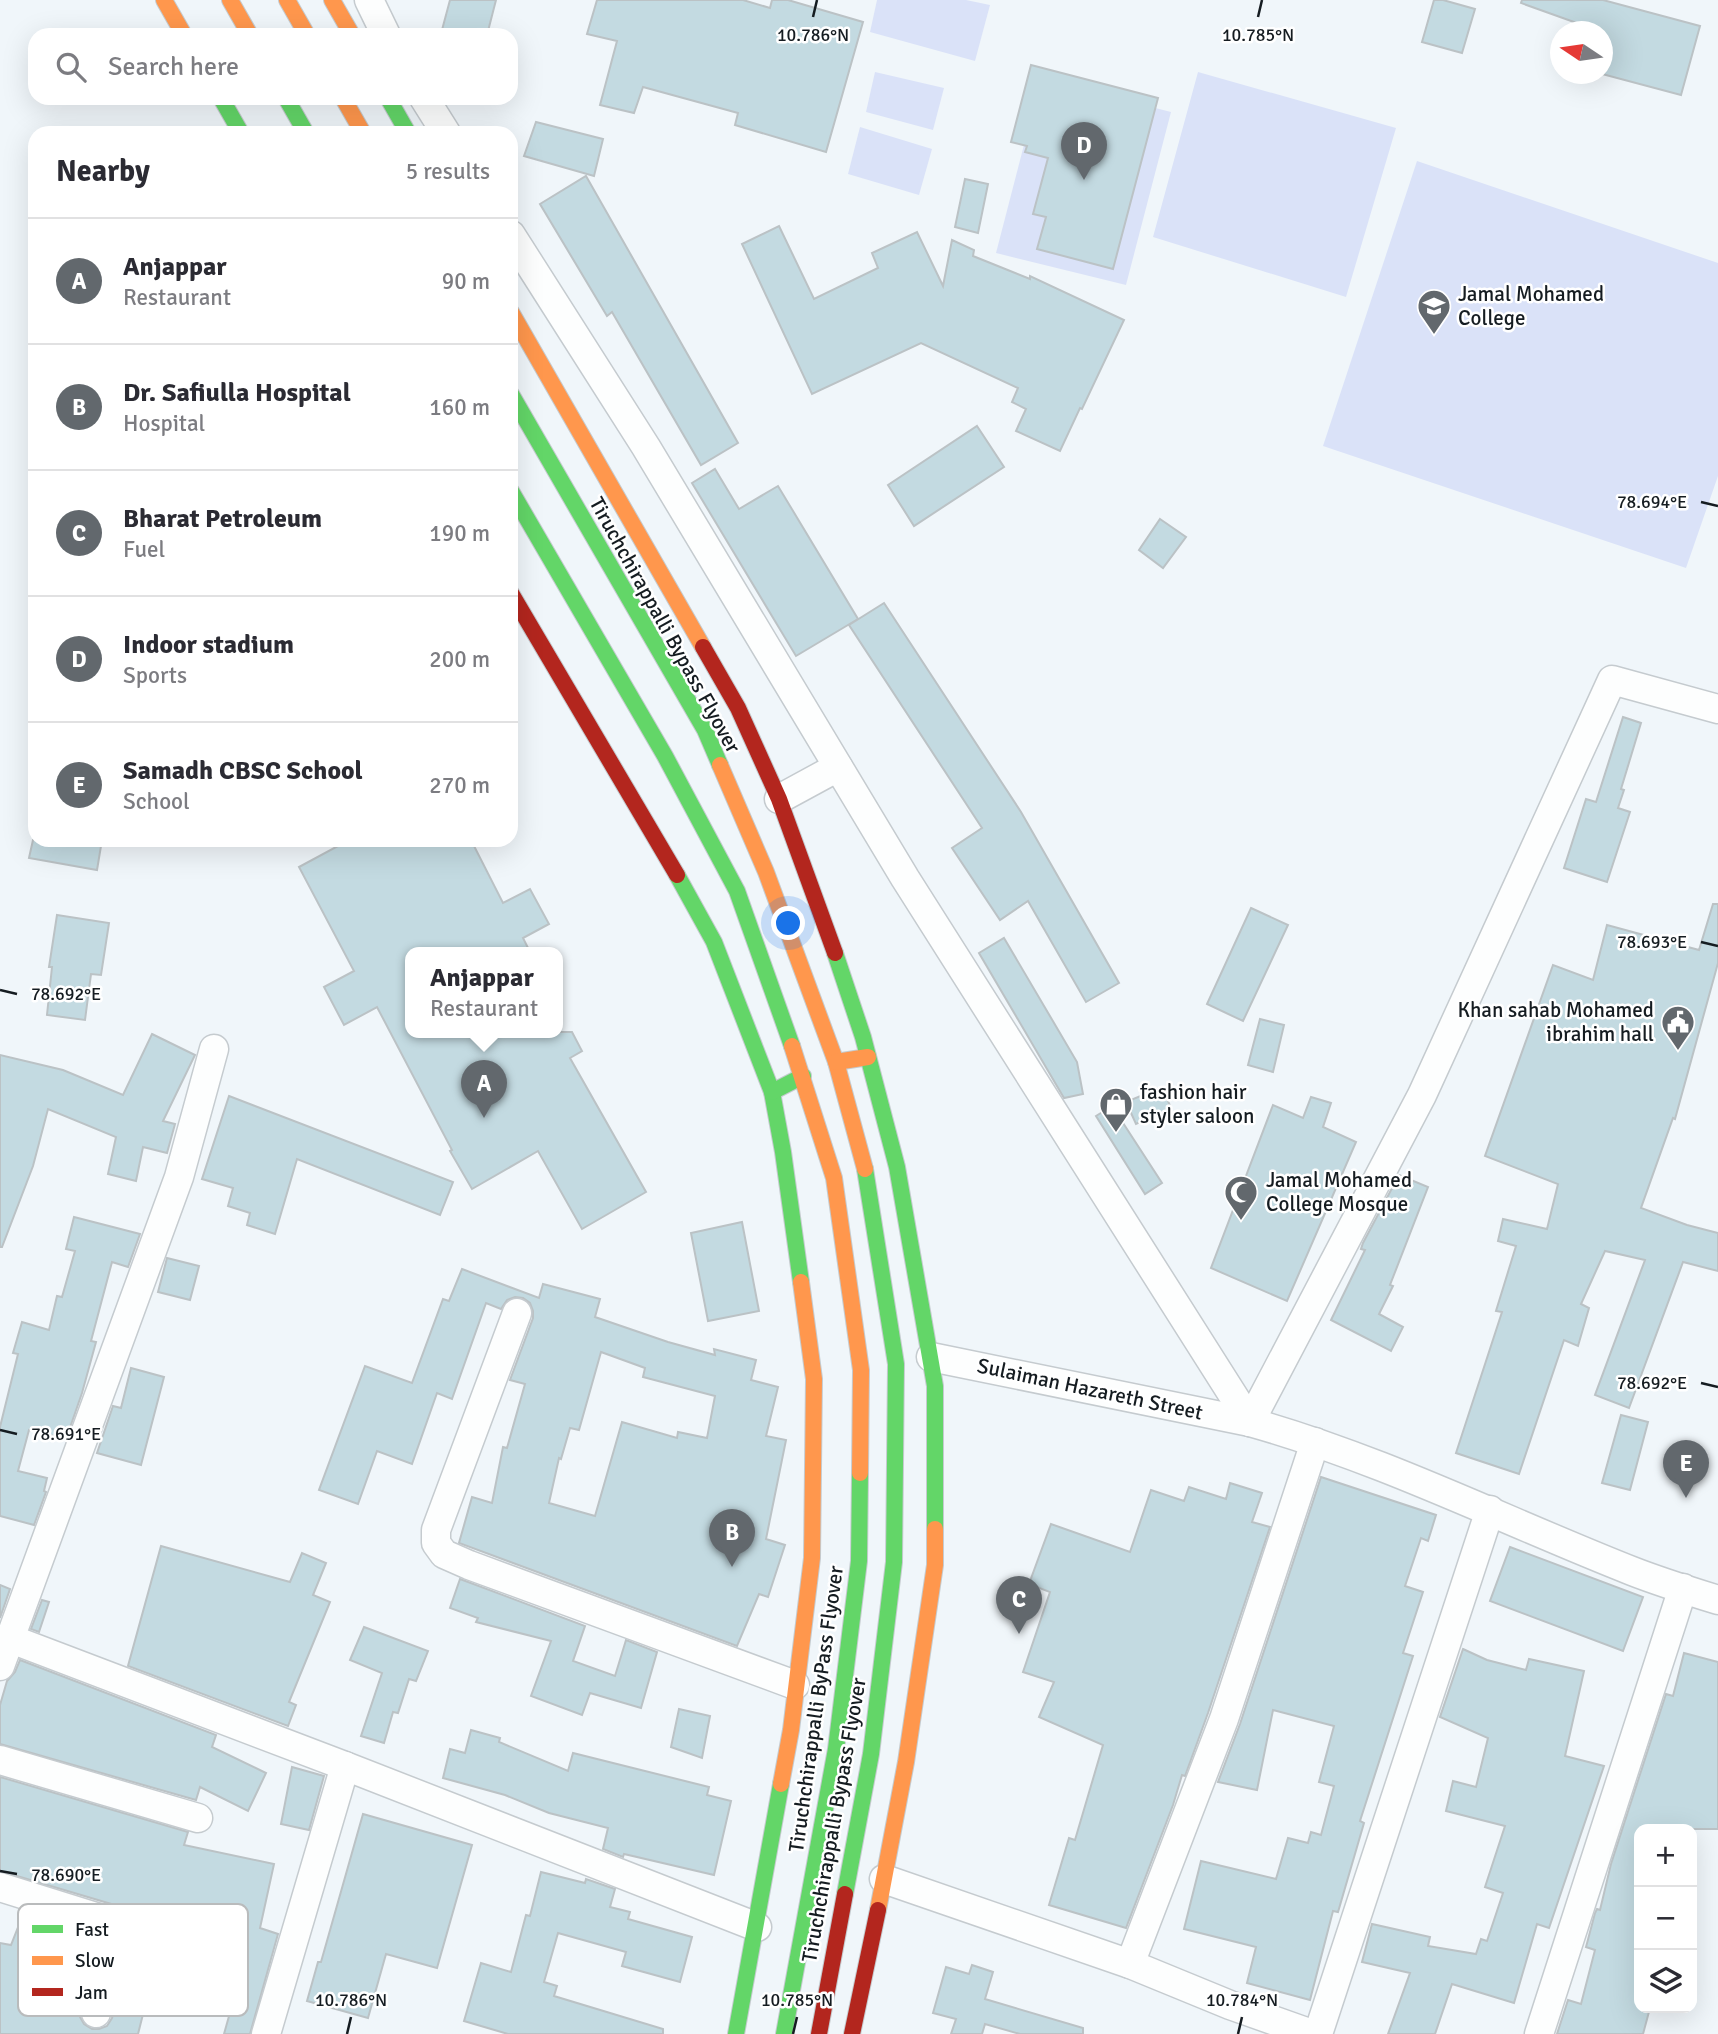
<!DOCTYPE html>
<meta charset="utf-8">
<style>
:root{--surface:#fff;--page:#f2f2f3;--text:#2b2b33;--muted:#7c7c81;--line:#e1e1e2;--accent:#62686d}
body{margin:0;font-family:Signika,sans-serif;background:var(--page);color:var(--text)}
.controls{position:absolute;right:21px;bottom:21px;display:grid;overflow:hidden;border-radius:14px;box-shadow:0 7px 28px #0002}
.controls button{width:63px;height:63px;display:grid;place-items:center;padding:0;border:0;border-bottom:2px solid var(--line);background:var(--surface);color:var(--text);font:35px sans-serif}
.compass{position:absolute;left:1550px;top:21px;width:63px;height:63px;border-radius:50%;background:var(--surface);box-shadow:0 7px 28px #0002;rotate:283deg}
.you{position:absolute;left:789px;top:924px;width:24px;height:24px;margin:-18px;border:5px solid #fff;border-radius:50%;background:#1a73e8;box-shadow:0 0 0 10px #1a73e833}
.badge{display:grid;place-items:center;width:46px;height:46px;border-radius:50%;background:var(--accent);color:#fff;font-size:23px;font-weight:700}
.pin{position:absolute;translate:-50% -58px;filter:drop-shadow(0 2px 4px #0008)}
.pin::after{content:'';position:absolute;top:37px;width:24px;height:21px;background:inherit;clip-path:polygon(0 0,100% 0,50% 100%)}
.popup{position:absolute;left:405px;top:947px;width:158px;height:91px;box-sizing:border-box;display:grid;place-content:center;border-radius:14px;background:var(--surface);filter:drop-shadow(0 2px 5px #0005);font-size:23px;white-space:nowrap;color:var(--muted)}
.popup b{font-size:26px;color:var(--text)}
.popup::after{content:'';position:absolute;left:50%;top:100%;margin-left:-14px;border:14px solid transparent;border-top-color:var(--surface)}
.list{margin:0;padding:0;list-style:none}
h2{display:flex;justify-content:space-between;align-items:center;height:91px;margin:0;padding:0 28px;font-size:30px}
h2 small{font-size:23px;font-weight:400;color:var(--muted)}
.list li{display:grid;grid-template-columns:46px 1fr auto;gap:21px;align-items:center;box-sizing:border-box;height:126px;padding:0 28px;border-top:2px solid var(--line)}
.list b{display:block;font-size:26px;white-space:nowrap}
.list p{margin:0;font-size:23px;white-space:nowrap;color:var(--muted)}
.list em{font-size:23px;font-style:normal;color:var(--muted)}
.icon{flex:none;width:38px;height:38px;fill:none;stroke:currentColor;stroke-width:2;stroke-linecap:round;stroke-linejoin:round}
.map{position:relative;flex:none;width:1718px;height:2034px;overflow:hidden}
.search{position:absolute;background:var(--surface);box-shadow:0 7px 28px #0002;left:28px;top:28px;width:490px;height:77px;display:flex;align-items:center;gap:18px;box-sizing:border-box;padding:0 24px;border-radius:21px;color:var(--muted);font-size:26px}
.panel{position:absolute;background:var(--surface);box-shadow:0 7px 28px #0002;left:28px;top:126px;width:490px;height:721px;border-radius:21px}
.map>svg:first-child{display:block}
.green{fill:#dae2f8}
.building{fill:#c3dae1;stroke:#bbc2c5;stroke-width:2;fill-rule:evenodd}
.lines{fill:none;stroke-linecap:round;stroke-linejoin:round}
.street-casing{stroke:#c5cbcf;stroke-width:31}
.fast-casing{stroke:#c5cbcf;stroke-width:18}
.slow-casing{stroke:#c5cbcf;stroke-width:18}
.jam-casing{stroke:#c5cbcf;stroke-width:18}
.street{stroke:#fdfefe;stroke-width:28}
.fast{stroke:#63d668;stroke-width:16}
.slow{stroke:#ff974d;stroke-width:16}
.jam{stroke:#b3261e;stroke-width:16}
.ticks{fill:none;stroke:#151c21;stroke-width:2.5}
.labels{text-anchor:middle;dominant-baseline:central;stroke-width:5;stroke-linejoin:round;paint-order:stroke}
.poi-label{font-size:21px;fill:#151c21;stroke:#fff;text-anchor:start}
.street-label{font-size:21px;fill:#151c21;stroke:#fff}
.key{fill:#fff;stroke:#b9bbbc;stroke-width:2}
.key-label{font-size:19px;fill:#151c21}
.ticks-label{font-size:18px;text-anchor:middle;fill:#151c21;stroke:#fff;stroke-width:5;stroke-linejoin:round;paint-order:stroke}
</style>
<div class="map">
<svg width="1718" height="2034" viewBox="0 0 1718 2034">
<rect width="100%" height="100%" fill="#f0f6fa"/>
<g class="green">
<polygon points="877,0 966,0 990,5 975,61 870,32"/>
<polygon points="875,72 944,88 933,130 866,112"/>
<polygon points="1198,72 1396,128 1346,297 1153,237"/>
<polygon points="1041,79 1171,112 1126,285 996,253"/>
<polygon points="860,127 932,149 919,195 848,174"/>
<polygon points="1417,161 1718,263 1718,476 1686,568 1323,446"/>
</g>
<g class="building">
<polygon points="450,0 496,0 487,35 461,35 442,30"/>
<polygon points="597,0 743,0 770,8 772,0 788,0 863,22 826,152 735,125 738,113 643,87 634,113 600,105 617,41 587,34"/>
<polygon points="1434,0 1443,0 1475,9 1462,53 1422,42"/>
<polygon points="1522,0 1603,0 1700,26 1681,95 1602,74 1602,32 1521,3"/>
<polygon points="1031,65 1158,98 1113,269 1037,249 1046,217 1033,214 1048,158 1025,152 1027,146 1011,142"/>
<polygon points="536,122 603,139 594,176 524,156"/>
<polygon points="586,176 738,443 701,465 612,312 607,316 540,204"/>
<polygon points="965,179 988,184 978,233 955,227"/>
<polygon points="779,226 814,299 878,268 872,253 917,232 943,286 952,240 974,250 973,256 1030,279 1030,276 1124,320 1082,409 1080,408 1060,451 1016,431 1026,409 1012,402 1018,388 921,343 812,394 742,244"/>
<polygon points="977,426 1004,467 914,526 888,485"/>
<polygon points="715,469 739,509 778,486 858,619 796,656 692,483"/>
<polygon points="1160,519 1186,537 1163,568 1139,550"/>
<polygon points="884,603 1021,812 1119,983 1086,1002 1028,901 1000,920 952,848 982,828 849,625"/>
<polygon points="1623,717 1641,723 1621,789 1624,790 1618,808 1630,812 1607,882 1564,868 1586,799 1596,802"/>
<polygon points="33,840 102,840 97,870 29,858"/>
<polygon points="349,840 471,840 503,903 530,889 549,924 523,938 530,952 410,952 410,1032 572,1032 582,1051 570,1058 646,1192 582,1229 538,1151 472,1189 450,1151 452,1150 377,1007 344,1025 324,987 354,971 299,867"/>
<polygon points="1713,904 1718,904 1718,963 1675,1119 1673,1118 1641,1208 1687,1225 1718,1233 1718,1271 1683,1262 1629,1408 1595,1395 1645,1260 1605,1251 1581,1304 1589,1308 1578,1346 1564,1340 1519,1474 1456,1453 1502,1312 1496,1311 1516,1246 1498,1241 1503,1219 1547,1229 1558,1184 1485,1156 1553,965 1593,980 1607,925 1699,950"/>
<polygon points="1251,908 1288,925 1243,1021 1207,1004"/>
<polygon points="57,915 109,923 101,975 91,974 85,1020 47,1015 52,967 49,967"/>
<polygon points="1004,938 1077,1062 1083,1094 1064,1098 979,953"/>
<polygon points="1260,1019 1284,1025 1273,1072 1248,1065"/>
<polygon points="152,1034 195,1055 163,1121 175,1124 167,1153 143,1147 136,1181 108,1174 116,1137 48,1109 33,1166 2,1247 0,1247 0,1055 63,1070 123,1095"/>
<polygon points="1162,1087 1171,1108 1136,1124 1126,1102"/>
<polygon points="229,1096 453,1182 440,1215 297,1159 275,1234 247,1225 250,1213 228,1206 233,1188 202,1179"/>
<polygon points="1311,1097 1331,1103 1323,1127 1356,1142 1287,1301 1211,1268 1273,1105 1303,1118"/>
<polygon points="1112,1106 1162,1183 1145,1194 1096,1116"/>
<polygon points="1399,1175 1428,1187 1390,1285 1393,1286 1379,1314 1403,1327 1391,1351 1331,1320 1365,1250 1361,1249 1363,1243"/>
<polygon points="74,1217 140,1234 128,1267 112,1262 91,1341 96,1342 82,1393 66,1439 29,1430 18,1471 47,1478 44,1491 46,1492 34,1525 0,1516 0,1427 18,1354 13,1353 22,1322 49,1330 57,1296 62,1297 75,1251 66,1249"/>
<polygon points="742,1222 759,1311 708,1321 691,1233"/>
<polygon points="167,1258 199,1266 190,1300 158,1292"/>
<path d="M462,1269L539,1298L543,1284L600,1299L595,1317L668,1342L715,1355L714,1349L756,1360L751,1380L778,1387L766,1436L786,1440L766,1539L785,1545L768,1597L759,1594L737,1646L459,1543L472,1497L492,1503L503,1447L507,1448L525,1384L510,1380L533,1318V1311L530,1303L523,1298L515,1297L507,1300L501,1309L486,1303L452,1399L437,1393L412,1464L377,1451L358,1504L319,1490L365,1366L412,1383L443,1299L449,1301ZM601,1352L645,1368L643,1377L715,1396L707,1438L678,1432L677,1438L622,1422L595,1516L549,1503L559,1458L561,1459L570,1428L579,1430Z"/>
<polygon points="131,1368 164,1377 141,1465 97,1453 113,1406 121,1408"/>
<polygon points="1621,1415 1648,1422 1630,1490 1602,1483"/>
<polygon points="1321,1477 1436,1515 1428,1541 1421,1538 1405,1586 1423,1592 1403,1653 1413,1656 1360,1821 1364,1823 1338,1912 1333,1911 1310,2000 1247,1983 1256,1947 1184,1929 1201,1861 1276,1879 1288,1838 1308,1843 1311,1832 1321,1835 1334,1786 1319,1782 1334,1726 1273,1710 1257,1790 1218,1782 1240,1724"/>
<polygon points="1230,1483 1262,1493 1252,1522 1270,1527 1208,1713 1185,1776 1182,1775 1173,1805 1126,1928 1049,1905 1069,1838 1075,1840 1103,1745 1039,1717 1054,1682 1023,1672 1050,1592 1029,1584 1051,1524 1130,1552 1151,1490 1184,1501 1189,1487 1226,1499"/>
<polygon points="161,1546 290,1582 302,1553 326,1563 313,1595 330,1602 289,1702 296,1705 288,1726 128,1666"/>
<polygon points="1510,1547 1643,1597 1623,1651 1490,1601"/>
<polygon points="460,1579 585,1626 573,1661 615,1676 626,1640 657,1652 641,1708 590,1693 582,1715 531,1696 551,1641 476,1622 478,1618 450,1608"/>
<polygon points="0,1585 10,1589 0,1618"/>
<polygon points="42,1600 49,1602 39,1632 31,1629"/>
<polygon points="364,1627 428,1651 416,1681 409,1679 398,1713 393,1712 384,1743 361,1736 382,1673 350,1660"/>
<polygon points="1463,1649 1487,1660 1526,1670 1529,1659 1584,1671 1565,1756 1604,1766 1549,1928 1537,1924 1514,2003 1452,1984 1435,2034 1388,2034 1410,1973 1362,1962 1372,1924 1430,1937 1428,1946 1476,1954 1481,1939 1487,1941 1503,1893 1485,1887 1505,1826 1446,1811 1453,1781 1476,1787 1488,1738 1440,1717"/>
<polygon points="1684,1653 1718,1662 1718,1829 1639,1829 1639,2008 1650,2008 1643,2034 1557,2034 1568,2000 1581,2004 1595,1950 1586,1947 1595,1913 1597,1909 1600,1910 1611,1864 1666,1694 1673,1696"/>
<polygon points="20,1660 216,1735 212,1747 266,1773 248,1811 200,1787 196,1800 0,1744 0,1705 7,1681 15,1672"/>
<polygon points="679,1709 710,1716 702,1758 671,1747"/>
<polygon points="471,1730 500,1738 499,1742 568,1771 573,1753 709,1787 707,1795 731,1801 714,1875 624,1854 623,1857 603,1849 608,1828 549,1813 505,1795 443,1778 450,1749 465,1753"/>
<polygon points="292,1767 324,1776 309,1830 281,1824"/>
<polygon points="0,1777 188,1832 184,1845 274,1864 260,1928 278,1934 250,2034 224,2034 245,1959 166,1937 162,1956 158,1955 138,2034 0,2034 0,1943 11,1945 24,1912 98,1935 94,1963 80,2009 80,2017 84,2024 92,2029 99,2029 107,2026 112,2018 126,1970 131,1942 128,1918 124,1911 118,1906 0,1871"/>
<polygon points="363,1814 472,1845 437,1968 386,1954 368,2018 307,2001 318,1962 321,1962"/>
<polygon points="541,1872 585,1883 586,1879 615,1889 610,1907 630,1912 628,1919 692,1937 680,1982 622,1966 626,1952 558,1933 544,1982 557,1986 554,1996 663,2029 663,2034 508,2034 464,2021 481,1963 511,1972 526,1915 530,1916"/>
<polygon points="972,1965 993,1972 985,1999 1083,2028 1083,2034 1020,2034 985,2024 982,2034 951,2034 956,2019 933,2013 946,1967 969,1974"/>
</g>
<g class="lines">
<defs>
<g id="street">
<polyline points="369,0 386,35"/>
<polyline points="424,98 446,133"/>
<polyline points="511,235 646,447 905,878 1250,1422"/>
<polyline points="779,799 838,767"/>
<polyline points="517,1313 436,1530 436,1543 444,1554 469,1565 795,1685"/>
<path d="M931,1357L1250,1422C1382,1459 1505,1521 1632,1571C1660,1582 1689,1591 1718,1600"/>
<polyline points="1250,1422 1422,1095 1612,680 1718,709"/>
<polyline points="11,1639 345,1766 757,1927"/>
<polyline points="0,1666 179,1177 214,1049"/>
<polyline points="0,1760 198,1818"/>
<polyline points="884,1879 1130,1964 1230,2005 1312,2034"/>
<path d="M0,1887L112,1922C122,1942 102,1991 96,2013"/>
<polyline points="1130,1964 1224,1719 1315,1442"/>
<polyline points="266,2034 345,1766"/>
<polyline points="1318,2034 1490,1510"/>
<polyline points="1539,2034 1683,1588"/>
</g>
<g id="fast">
<polyline points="221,98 241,133"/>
<polyline points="286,98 306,133"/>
<polyline points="388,98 408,133"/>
<polyline points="511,394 705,730 720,765"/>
<polyline points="511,491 665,756 737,891 792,1046"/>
<polyline points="677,875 714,942 772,1092 783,1152 801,1282"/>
<polyline points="835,953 863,1037 897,1167 935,1386 935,1529"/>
<polyline points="772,1092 803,1076"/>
<polyline points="845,1894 871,1754 894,1562 896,1364 865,1169"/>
<polyline points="736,2034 781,1784"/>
<polyline points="784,2034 836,1749 859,1561 860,1473"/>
</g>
<g id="slow">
<polyline points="164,0 184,35"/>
<polyline points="230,0 250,35"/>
<polyline points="287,0 307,35"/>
<polyline points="332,0 352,35"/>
<polyline points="343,98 363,133"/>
<polyline points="511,312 703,647"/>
<polyline points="720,765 766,872 836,1062 865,1169"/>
<polyline points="792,1046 834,1178 861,1370 860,1473"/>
<polyline points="836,1062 868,1057"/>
<polyline points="781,1784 791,1730 812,1558 814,1379 801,1282"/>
<polyline points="878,1910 906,1762 935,1565 935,1529"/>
</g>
<g id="jam">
<polyline points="511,593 677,875"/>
<polyline points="703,647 738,708 779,799 835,953"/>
<polyline points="819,2034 845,1894"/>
<polyline points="852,2034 878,1910"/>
</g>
</defs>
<use href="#street" class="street-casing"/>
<use href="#fast" class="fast-casing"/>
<use href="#slow" class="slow-casing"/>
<use href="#jam" class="jam-casing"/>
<use href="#street" class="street"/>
<use href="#fast" class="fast"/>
<use href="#slow" class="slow"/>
<use href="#jam" class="jam"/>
</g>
<path class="ticks" d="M813,17L817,0M1258,17L1262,0M1701,502L1718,506M1701,942L1718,946M0,990L17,994M1701,1383L1718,1387M0,1430L17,1434M0,1871L17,1874M347,2034L351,2017M793,2034L797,2017M1238,2034L1242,2017"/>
<defs>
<symbol id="university-pin" viewBox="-11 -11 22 30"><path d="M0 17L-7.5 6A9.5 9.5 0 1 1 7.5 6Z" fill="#62686d" stroke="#fff"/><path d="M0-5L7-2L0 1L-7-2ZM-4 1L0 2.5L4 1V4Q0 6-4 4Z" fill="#fff"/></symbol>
<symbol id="civic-pin" viewBox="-11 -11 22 30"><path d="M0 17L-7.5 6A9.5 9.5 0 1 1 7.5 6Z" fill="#62686d" stroke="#fff"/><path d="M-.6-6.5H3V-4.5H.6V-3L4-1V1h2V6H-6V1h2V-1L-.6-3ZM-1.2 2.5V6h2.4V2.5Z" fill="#fff"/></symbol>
<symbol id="shop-pin" viewBox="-11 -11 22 30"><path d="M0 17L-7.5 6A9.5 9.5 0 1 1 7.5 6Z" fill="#62686d" stroke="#fff"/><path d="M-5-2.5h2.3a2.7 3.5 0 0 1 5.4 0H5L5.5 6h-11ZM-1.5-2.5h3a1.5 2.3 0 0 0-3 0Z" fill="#fff"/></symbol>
<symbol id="mosque-pin" viewBox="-11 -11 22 30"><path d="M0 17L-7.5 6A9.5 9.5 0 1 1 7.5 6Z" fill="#62686d" stroke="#fff"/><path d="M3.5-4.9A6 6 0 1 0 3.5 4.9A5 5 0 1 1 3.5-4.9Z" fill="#fff"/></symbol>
</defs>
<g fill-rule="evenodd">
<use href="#university-pin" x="1415" y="287" width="38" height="52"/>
<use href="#civic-pin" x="1659" y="1003" width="38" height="52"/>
<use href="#shop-pin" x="1097" y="1085" width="38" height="52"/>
<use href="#mosque-pin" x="1222" y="1173" width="38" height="52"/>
</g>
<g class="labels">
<g class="poi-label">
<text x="1458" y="294">Jamal Mohamed<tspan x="1458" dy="24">College</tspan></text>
<text x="1654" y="1010" text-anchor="end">Khan sahab Mohamed<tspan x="1654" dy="24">ibrahim hall</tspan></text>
<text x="1140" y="1092">fashion hair<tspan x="1140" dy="24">styler saloon</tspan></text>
<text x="1266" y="1180">Jamal Mohamed<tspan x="1266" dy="24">College Mosque</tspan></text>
</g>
<g class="street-label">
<text transform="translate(665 625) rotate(61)">Tiruchchirappalli Bypass Flyover</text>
<text transform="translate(1090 1389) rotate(12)">Sulaiman Hazareth Street</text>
<text transform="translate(816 1709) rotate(-82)">Tiruchchirappalli ByPass Flyover</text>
<text transform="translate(834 1820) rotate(-80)">Tiruchchirappalli Bypass Flyover</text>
</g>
</g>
<rect x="18" y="1904" width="230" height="112" rx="10" class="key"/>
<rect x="32" y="1925" width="31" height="8" fill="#63d668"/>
<rect x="32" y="1956" width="31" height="9" fill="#ff974d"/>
<rect x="32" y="1988" width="31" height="8" fill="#b3261e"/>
<g class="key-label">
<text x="75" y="1936">Fast</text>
<text x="75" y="1967">Slow</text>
<text x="75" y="1999">Jam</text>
</g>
<g class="ticks-label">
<text x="813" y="41">10.786°N</text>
<text x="1258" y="41">10.785°N</text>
<text x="1652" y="508">78.694°E</text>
<text x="1652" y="948">78.693°E</text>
<text x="66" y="1000">78.692°E</text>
<text x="1652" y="1389">78.692°E</text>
<text x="66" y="1440">78.691°E</text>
<text x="66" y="1881">78.690°E</text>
<text x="351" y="2006">10.786°N</text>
<text x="797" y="2006">10.785°N</text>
<text x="1242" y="2006">10.784°N</text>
</g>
</svg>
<div class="controls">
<button>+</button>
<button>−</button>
<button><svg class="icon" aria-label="layers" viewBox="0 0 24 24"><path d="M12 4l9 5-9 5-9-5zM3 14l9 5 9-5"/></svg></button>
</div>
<svg class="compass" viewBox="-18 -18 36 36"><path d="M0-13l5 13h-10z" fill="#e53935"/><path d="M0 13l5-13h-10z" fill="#7c7c81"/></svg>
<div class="you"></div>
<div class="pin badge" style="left:484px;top:1118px">A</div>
<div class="popup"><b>Anjappar</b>Restaurant</div>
<div class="pin badge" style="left:732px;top:1567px">B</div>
<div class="pin badge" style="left:1019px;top:1634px">C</div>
<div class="pin badge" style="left:1084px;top:180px">D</div>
<div class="pin badge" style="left:1686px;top:1498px">E</div>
<div class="search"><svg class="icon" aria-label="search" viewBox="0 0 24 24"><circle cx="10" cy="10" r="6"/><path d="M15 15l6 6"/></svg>Search here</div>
<section class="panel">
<h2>Nearby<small>5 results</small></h2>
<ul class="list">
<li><span class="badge">A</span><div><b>Anjappar</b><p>Restaurant</p></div><em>90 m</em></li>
<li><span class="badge">B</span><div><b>Dr. Safiulla Hospital</b><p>Hospital</p></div><em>160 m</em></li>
<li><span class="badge">C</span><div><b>Bharat Petroleum</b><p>Fuel</p></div><em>190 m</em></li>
<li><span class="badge">D</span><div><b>Indoor stadium</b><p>Sports</p></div><em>200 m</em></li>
<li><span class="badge">E</span><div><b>Samadh CBSC School</b><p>School</p></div><em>270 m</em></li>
</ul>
</section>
</div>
